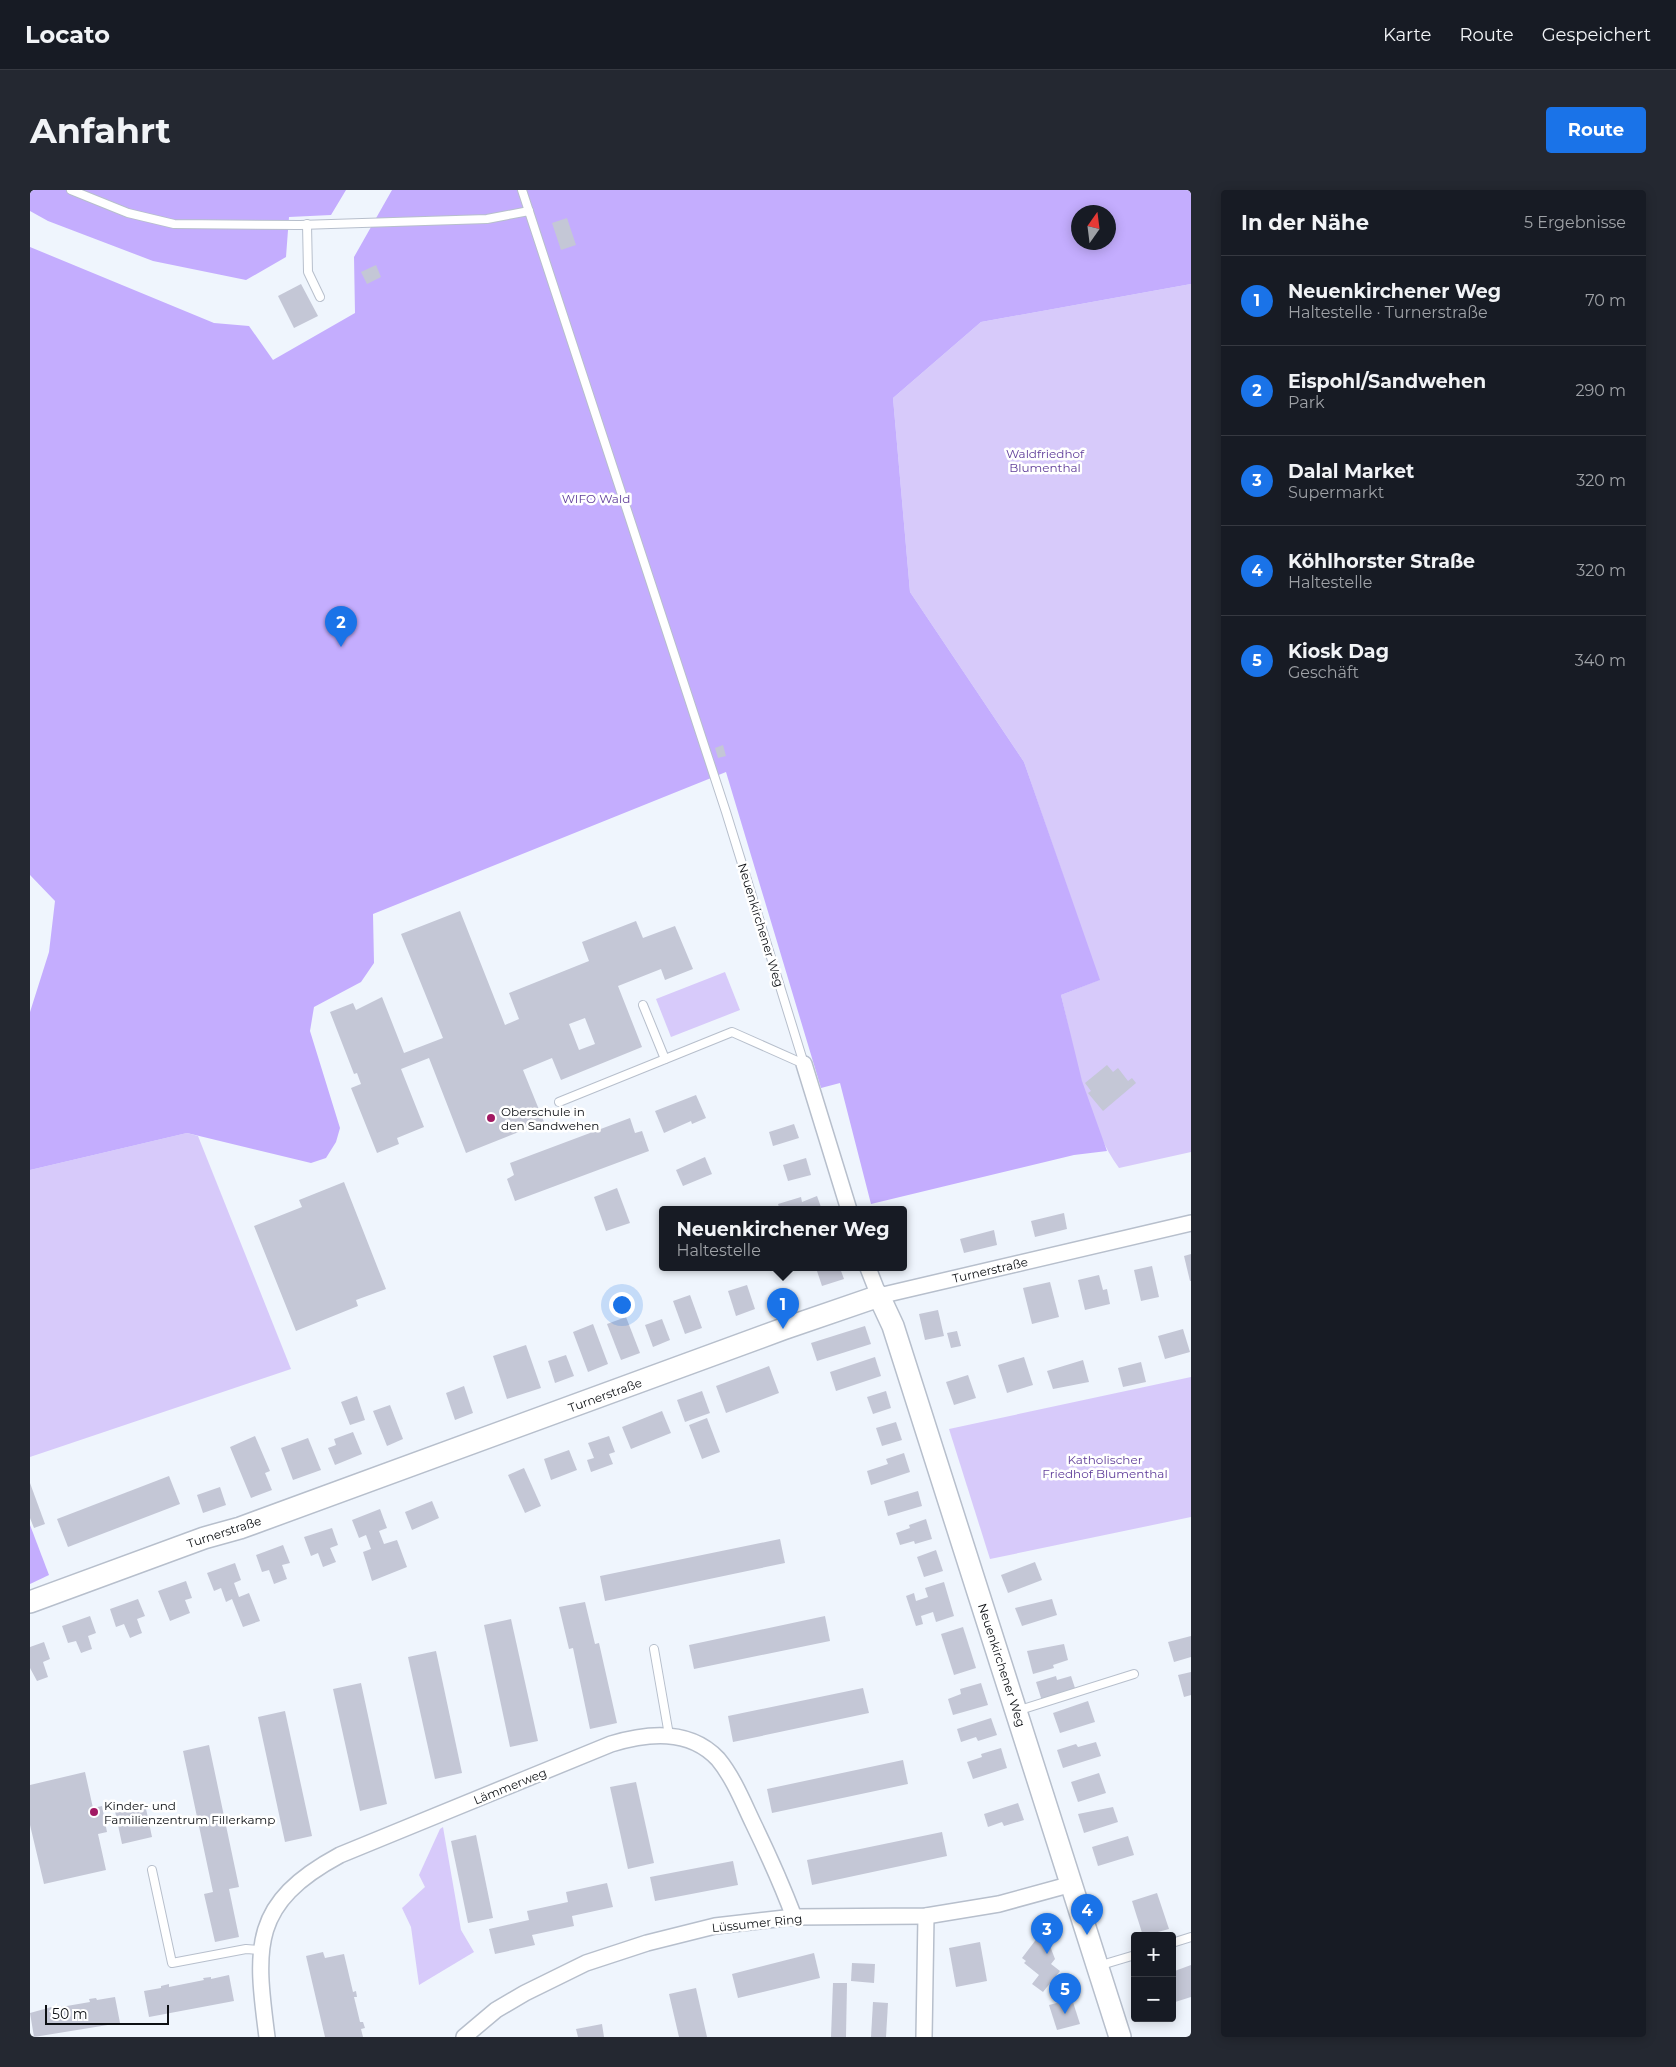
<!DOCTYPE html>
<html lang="de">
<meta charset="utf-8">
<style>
:root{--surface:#171b24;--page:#242831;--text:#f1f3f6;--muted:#9ea1a6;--line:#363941;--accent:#1a73e8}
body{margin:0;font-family:Montserrat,sans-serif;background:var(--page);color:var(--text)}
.controls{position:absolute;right:15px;bottom:15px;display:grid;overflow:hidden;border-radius:5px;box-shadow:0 2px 12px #0003}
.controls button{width:45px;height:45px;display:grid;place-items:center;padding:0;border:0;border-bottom:1px solid var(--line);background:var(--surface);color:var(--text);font:25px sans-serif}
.compass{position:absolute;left:1041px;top:15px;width:45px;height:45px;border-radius:50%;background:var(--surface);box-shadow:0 2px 12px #0003;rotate:14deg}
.scale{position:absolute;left:15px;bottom:12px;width:124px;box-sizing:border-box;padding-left:5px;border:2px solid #0d1014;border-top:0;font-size:14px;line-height:18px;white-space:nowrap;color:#0d1014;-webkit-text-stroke:4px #fff;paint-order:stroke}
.you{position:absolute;left:591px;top:1114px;width:18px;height:18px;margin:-12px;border:4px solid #fff;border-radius:50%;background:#1a73e8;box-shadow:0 0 0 8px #1a73e833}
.badge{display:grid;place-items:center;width:32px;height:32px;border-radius:50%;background:var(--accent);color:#fff;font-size:16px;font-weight:700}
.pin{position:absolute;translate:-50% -41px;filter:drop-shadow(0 1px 2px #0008)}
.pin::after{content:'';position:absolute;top:26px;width:18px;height:15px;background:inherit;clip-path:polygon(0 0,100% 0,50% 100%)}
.popup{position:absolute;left:629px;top:1016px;width:248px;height:65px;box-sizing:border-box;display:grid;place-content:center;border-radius:5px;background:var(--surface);filter:drop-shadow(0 1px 4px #0005);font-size:16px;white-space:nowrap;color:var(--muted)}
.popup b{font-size:19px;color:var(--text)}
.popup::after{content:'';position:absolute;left:50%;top:100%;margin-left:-10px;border:10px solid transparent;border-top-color:var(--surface)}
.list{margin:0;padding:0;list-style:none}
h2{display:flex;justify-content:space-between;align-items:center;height:65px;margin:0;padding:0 20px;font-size:21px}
h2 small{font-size:16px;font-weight:400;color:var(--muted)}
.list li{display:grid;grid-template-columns:32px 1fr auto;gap:15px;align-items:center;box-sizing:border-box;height:90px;padding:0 20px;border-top:1px solid var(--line)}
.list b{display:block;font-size:19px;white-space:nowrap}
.list p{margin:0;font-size:16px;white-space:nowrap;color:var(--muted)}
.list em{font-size:16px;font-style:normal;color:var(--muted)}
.map{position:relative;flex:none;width:1161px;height:1847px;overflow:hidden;border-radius:5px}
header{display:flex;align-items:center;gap:30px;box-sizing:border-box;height:70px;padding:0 25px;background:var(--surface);border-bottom:1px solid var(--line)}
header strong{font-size:24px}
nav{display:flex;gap:28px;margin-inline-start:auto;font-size:18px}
.intro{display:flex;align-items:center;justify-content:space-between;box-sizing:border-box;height:120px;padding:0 30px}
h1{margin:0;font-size:35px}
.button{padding:12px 22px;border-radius:5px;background:var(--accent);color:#fff;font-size:18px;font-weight:700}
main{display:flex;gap:30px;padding:0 30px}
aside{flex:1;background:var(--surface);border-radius:5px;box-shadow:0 2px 12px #0003}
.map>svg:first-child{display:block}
.green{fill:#d7cafa}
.forest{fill:#c4adfe;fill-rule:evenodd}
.building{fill:#c4c7d6;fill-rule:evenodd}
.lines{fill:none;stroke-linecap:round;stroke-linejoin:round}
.lane-casing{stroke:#b7bfcc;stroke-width:10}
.street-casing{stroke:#b7bfcc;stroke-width:18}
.secondary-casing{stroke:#b7bfcc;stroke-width:24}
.lane{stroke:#fff;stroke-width:8}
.street{stroke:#fff;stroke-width:15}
.secondary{stroke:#fff;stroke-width:21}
.poi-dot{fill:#a21963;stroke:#fff;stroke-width:2}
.labels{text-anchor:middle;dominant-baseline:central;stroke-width:5;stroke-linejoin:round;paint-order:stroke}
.park-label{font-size:12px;fill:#5f3d99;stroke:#fff}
.street-label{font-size:12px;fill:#0d1014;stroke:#fff}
.poi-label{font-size:12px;fill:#0d1014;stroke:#fff;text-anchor:start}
</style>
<header>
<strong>Locato</strong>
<nav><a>Karte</a><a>Route</a><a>Gespeichert</a></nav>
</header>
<div class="intro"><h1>Anfahrt</h1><a class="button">Route</a></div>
<main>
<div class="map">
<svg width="1161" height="1847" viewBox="0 0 1161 1847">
<rect width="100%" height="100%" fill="#eff5fd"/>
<g class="green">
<path d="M1161,94V962L1089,978C1056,933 1044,859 1031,805L1069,790L994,572L880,402L863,208L951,132Z"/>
<polygon points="695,782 710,820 641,847 626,809"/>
<polygon points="157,943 168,946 261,1179 0,1267 0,980"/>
<polygon points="1161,1187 1161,1327 960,1369 919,1239"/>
<polygon points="413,1637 431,1740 444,1762 389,1795 381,1737 372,1718 395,1697 389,1685 410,1639"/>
</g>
<g class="forest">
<polygon points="0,0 316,0 301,25 259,27 256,67 216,90 123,71 18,31 0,21"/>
<path d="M362,0H1161V94L951,132L863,208L880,402L994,572L1070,790L1031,805L1052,891L1077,961L1044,965L841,1014L810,893L791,898L696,582L343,724L344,773L331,792L284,817L280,841L310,938L306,952L296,968L281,973L157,943L0,980V822L19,762L25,711L0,685V57L184,133L219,136L243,170L325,123L324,67ZM1048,22H1078V52H1048Z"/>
<polygon points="0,1335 19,1385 0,1394"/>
</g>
<g class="building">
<polygon points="537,28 546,55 531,60 522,33"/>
<polygon points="346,75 351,87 337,94 331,82"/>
<polygon points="271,94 288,126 264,138 248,106"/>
<polygon points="693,555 696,566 688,568 685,558"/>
<path d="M430,721L475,835L489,829L479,803L559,771L552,752L606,731L613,748L645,736L663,779L635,790L631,779L588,796L612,857L531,890L522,868L493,880L514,932L436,963L399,868L371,879L394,937L367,948L369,954L347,963L321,898L331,894L327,883L324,884L300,822L323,813L326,820L352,807L374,863L413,848L371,744ZM555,828L565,854L549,860L539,834Z"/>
<polygon points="1077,875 1083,882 1088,878 1098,891 1102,888 1106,893 1073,921 1058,903 1061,901 1055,893"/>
<polygon points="666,905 676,928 662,934 661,931 634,943 625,921"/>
<polygon points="600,928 605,943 612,941 619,961 485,1011 477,989 484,985 480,973"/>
<polygon points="764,934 769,948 743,956 739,942"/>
<polygon points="675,967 682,984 653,996 646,980"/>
<polygon points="776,968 781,985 758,991 753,975"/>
<polygon points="314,992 356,1099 326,1110 328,1116 266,1141 224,1036 272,1017 269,1010"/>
<polygon points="587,998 600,1033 576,1041 564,1007"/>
<polygon points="787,1006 792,1020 750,1020 748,1014 771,1007 772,1012"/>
<polygon points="1034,1023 1037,1039 1005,1047 1001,1031"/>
<polygon points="964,1040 967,1055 934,1063 930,1049"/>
<polygon points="1161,1064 1161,1091 1160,1091 1154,1066"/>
<polygon points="1122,1076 1129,1107 1111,1111 1104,1080"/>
<polygon points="786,1078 810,1078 814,1089 792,1096"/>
<polygon points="1069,1085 1073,1100 1077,1099 1080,1114 1055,1120 1048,1090"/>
<polygon points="1020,1092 1029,1127 1002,1134 993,1098"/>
<polygon points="717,1095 725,1119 706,1126 698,1101"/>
<polygon points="660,1105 672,1138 655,1144 643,1111"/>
<polygon points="908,1120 914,1146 895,1150 889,1124"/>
<polygon points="596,1127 610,1163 591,1170 577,1134"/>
<polygon points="632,1129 640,1150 623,1157 615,1135"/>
<polygon points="563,1134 578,1174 558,1182 543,1142"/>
<polygon points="835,1136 841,1154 787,1171 781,1153"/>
<polygon points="1153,1139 1160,1162 1135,1169 1128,1146"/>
<polygon points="927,1141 931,1156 921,1158 917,1143"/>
<polygon points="496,1155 511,1198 477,1209 463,1166"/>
<polygon points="536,1165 544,1186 525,1193 518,1171"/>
<polygon points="845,1167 851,1186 806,1201 800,1182"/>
<polygon points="994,1167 1003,1195 977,1203 968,1175"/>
<polygon points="1053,1170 1059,1192 1023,1199 1017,1181"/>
<polygon points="1111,1172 1116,1192 1093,1197 1088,1178"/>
<polygon points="739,1176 749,1203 696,1223 686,1196"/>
<polygon points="938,1185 946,1208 924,1215 916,1192"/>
<polygon points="434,1196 443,1223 425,1230 416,1203"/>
<polygon points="672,1201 680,1223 655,1232 647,1210"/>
<polygon points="856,1201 861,1218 843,1224 837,1207"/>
<polygon points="327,1206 335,1230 320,1235 311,1212"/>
<polygon points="360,1215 373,1249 357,1256 343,1221"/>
<polygon points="632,1221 641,1243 601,1259 592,1237"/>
<polygon points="677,1228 690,1262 672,1269 659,1235"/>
<polygon points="866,1232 872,1250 852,1256 846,1238"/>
<polygon points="323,1242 332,1264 305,1275 298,1258 306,1255 304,1249"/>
<polygon points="225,1246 240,1281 235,1283 242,1300 221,1308 200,1257"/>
<polygon points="579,1246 585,1262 579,1264 583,1274 561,1282 557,1270 564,1268 558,1253"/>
<polygon points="278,1248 291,1280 263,1290 251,1258"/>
<polygon points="539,1260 547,1280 521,1290 514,1269"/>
<polygon points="874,1263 880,1282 841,1295 837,1281 858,1274 856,1269"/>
<polygon points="494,1278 511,1316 495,1323 478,1285"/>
<polygon points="139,1286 150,1314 38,1357 27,1329"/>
<polygon points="0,1293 15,1334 4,1338 0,1328"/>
<polygon points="190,1297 196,1315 173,1323 167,1305"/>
<polygon points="888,1301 892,1316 858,1326 854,1311"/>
<polygon points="402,1311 409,1328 382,1340 375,1322"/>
<polygon points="350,1319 357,1338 349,1341 354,1354 367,1350 377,1377 342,1391 333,1362 341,1359 336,1345 329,1348 322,1330"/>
<polygon points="896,1329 902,1349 885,1354 884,1351 870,1355 866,1343 880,1338 879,1335"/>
<polygon points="302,1338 308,1355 300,1358 306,1372 293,1377 288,1363 281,1366 274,1347"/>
<polygon points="750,1349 755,1373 575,1411 570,1386"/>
<polygon points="253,1355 260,1373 252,1375 257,1389 244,1394 239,1380 232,1382 226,1365"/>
<polygon points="906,1360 913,1381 894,1387 887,1367"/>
<polygon points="1005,1372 1012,1390 978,1403 971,1385"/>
<polygon points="205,1373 211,1390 204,1393 209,1407 219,1403 230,1431 213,1437 202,1409 196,1412 191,1398 184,1401 177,1383"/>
<polygon points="156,1391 162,1408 155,1410 160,1423 140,1431 128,1401"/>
<polygon points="914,1392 924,1426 906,1432 903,1422 891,1426 893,1434 886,1436 876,1406 884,1403 886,1411 898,1407 895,1398"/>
<polygon points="108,1409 115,1426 107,1429 112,1443 100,1448 94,1434 86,1437 80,1419"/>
<polygon points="1022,1409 1027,1425 992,1436 985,1418"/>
<polygon points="555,1412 565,1454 569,1453 587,1533 560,1539 543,1458 539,1459 529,1417"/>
<polygon points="60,1426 66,1443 58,1446 62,1459 51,1463 46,1451 38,1453 32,1436"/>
<polygon points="795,1426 800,1451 664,1479 659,1455"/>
<polygon points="481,1429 508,1551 480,1557 454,1435"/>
<polygon points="933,1437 946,1478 924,1485 911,1444"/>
<polygon points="1161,1446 1161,1467 1144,1472 1138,1452"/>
<polygon points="14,1452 20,1469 13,1472 18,1487 7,1491 0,1478 0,1457"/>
<polygon points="1034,1454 1038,1470 1023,1475 1024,1478 1003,1484 997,1461"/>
<polygon points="406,1461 432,1583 405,1589 378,1467"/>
<polygon points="1161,1482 1161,1505 1154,1507 1148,1485"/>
<polygon points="1026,1486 1027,1490 1041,1486 1046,1501 1012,1511 1006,1492"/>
<polygon points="331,1493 357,1614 330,1621 303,1499"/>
<polygon points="951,1493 958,1515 923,1525 918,1509 931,1504 930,1499"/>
<polygon points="833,1498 839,1523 703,1552 698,1526"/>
<polygon points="1058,1511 1065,1532 1030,1543 1023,1523"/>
<polygon points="255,1521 282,1646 255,1652 228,1527"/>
<polygon points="961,1528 967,1545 948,1551 946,1547 931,1552 927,1539"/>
<polygon points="1066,1552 1071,1566 1033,1578 1027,1560 1046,1554 1048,1557"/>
<polygon points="179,1555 209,1697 199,1699 209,1747 185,1752 174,1704 183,1702 153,1561"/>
<polygon points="971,1558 977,1578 943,1589 937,1572 952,1567 951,1564"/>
<polygon points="873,1570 878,1594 742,1623 737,1599"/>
<polygon points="55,1582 63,1618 72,1616 77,1642 68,1644 76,1680 14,1694 0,1635 0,1595"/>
<polygon points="1069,1583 1076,1603 1048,1612 1041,1592"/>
<polygon points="606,1592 624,1673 598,1679 580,1597"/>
<polygon points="988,1613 994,1630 974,1636 972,1632 958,1637 954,1624"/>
<polygon points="115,1614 122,1647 92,1654 85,1621"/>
<polygon points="1083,1617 1088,1632 1054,1643 1048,1624"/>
<polygon points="912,1642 917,1666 782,1695 777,1670"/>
<polygon points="446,1645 463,1728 438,1733 421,1651"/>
<polygon points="1098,1646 1104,1665 1068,1676 1062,1657"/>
<polygon points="703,1671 708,1695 625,1711 620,1687"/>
<polygon points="577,1693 583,1717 542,1726 544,1736 502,1745 505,1755 465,1764 459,1739 499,1730 497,1721 538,1712 536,1702"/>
<polygon points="1127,1703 1139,1739 1113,1746 1102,1711"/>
<polygon points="1011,1743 1017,1748 1025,1769 1021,1774 1030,1781 1013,1802 1002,1794 1009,1785 994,1773 996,1771 992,1768"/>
<polygon points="950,1752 957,1791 926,1797 919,1758"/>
<polygon points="293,1762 295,1768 314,1764 323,1802 326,1801 327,1807 324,1807 330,1832 333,1832 335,1838 331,1839 333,1847 295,1847 276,1766"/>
<polygon points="784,1763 790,1788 708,1808 702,1784"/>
<polygon points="822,1773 845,1774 844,1793 821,1791"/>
<polygon points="1161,1775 1161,1807 1142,1813 1142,1782"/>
<polygon points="199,1785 204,1811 119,1827 114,1801 131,1798 131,1796 139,1794 139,1797 174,1790 173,1788 181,1787 181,1789"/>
<polygon points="803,1793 817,1793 816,1847 801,1847"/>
<polygon points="666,1798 677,1847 649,1847 639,1804"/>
<polygon points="85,1807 90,1833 4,1847 0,1823 25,1816 25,1818 60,1812 59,1809 66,1808 67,1810"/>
<polygon points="1042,1809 1050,1834 1027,1840 1019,1815"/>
<polygon points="843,1812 858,1813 856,1847 841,1847"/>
<polygon points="572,1834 574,1847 548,1847 546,1839"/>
</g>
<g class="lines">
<defs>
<g id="lane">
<polyline points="41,0 98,23 144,34 270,35 457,29 499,21"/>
<polyline points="492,0 696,622 774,874"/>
<polyline points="277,34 278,82 290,107"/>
<polyline points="613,815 635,869"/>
<polyline points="529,912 702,842 774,874"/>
<polyline points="624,1459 639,1545"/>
<polyline points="987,1521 1104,1484"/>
<polyline points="122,1680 142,1773 216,1759 230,1760"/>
<polyline points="1142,1753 1161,1747"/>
<polyline points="1068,1776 1105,1765"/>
</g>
<g id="street">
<polyline points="774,874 819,1020"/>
<polyline points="838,1078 849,1106 1161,1033"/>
<path d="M237,1847C225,1756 221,1713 310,1665L581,1554C617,1543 659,1538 688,1569C703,1587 713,1612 723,1633C738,1664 752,1695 764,1727"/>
<polyline points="434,1847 466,1820 495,1803 556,1773 617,1753 685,1736 764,1727 896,1726 969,1714 1042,1694"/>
<polyline points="894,1847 896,1726"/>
</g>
<polyline id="secondary" points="0,1412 174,1348 210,1338 753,1139 849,1106 863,1136 1090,1847"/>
</defs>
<use href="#lane" class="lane-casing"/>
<use href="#street" class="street-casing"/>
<use href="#secondary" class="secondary-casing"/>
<use href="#lane" class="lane"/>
<use href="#street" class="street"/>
<use href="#secondary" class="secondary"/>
</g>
<g class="poi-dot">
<circle cx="461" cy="928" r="5"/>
<circle cx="64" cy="1622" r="5"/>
</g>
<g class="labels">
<g class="park-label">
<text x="1015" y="263">Waldfriedhof<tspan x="1015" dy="14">Blumenthal</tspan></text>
<text x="566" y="308">WIFO Wald</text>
<text x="1075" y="1269">Katholischer<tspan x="1075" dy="14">Friedhof Blumenthal</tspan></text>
</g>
<g class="street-label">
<text transform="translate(731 735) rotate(73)">Neuenkirchener Weg</text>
<text transform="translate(960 1080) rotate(-13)">Turnerstraße</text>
<text transform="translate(575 1205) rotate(-20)">Turnerstraße</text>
<text transform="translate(194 1342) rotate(-18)">Turnerstraße</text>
<text transform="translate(972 1475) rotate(72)">Neuenkirchener Weg</text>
<text transform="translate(480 1596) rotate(-22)">Lämmerweg</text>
<text transform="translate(727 1733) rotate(-6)">Lüssumer Ring</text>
</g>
<g class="poi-label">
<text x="471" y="921">Oberschule in<tspan x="471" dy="14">den Sandwehen</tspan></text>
<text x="74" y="1615">Kinder- und<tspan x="74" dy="14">Familienzentrum Fillerkamp</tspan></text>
</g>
</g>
</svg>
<div class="controls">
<button>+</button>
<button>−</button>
</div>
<svg class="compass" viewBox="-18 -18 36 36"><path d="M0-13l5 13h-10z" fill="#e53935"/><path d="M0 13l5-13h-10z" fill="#9ea1a6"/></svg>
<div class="scale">50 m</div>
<div class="you"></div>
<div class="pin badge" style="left:753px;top:1139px">1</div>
<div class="popup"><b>Neuenkirchener Weg</b>Haltestelle</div>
<div class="pin badge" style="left:311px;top:457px">2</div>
<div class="pin badge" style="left:1017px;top:1764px">3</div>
<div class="pin badge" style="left:1057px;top:1745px">4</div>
<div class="pin badge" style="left:1035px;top:1824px">5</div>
</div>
<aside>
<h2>In der Nähe<small>5 Ergebnisse</small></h2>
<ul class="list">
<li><span class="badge">1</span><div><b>Neuenkirchener Weg</b><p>Haltestelle · Turnerstraße</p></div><em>70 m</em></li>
<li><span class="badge">2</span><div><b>Eispohl/Sandwehen</b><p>Park</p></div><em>290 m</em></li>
<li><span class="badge">3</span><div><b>Dalal Market</b><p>Supermarkt</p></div><em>320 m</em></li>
<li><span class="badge">4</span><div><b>Köhlhorster Straße</b><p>Haltestelle</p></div><em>320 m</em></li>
<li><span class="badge">5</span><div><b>Kiosk Dag</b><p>Geschäft</p></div><em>340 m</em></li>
</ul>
</aside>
</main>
